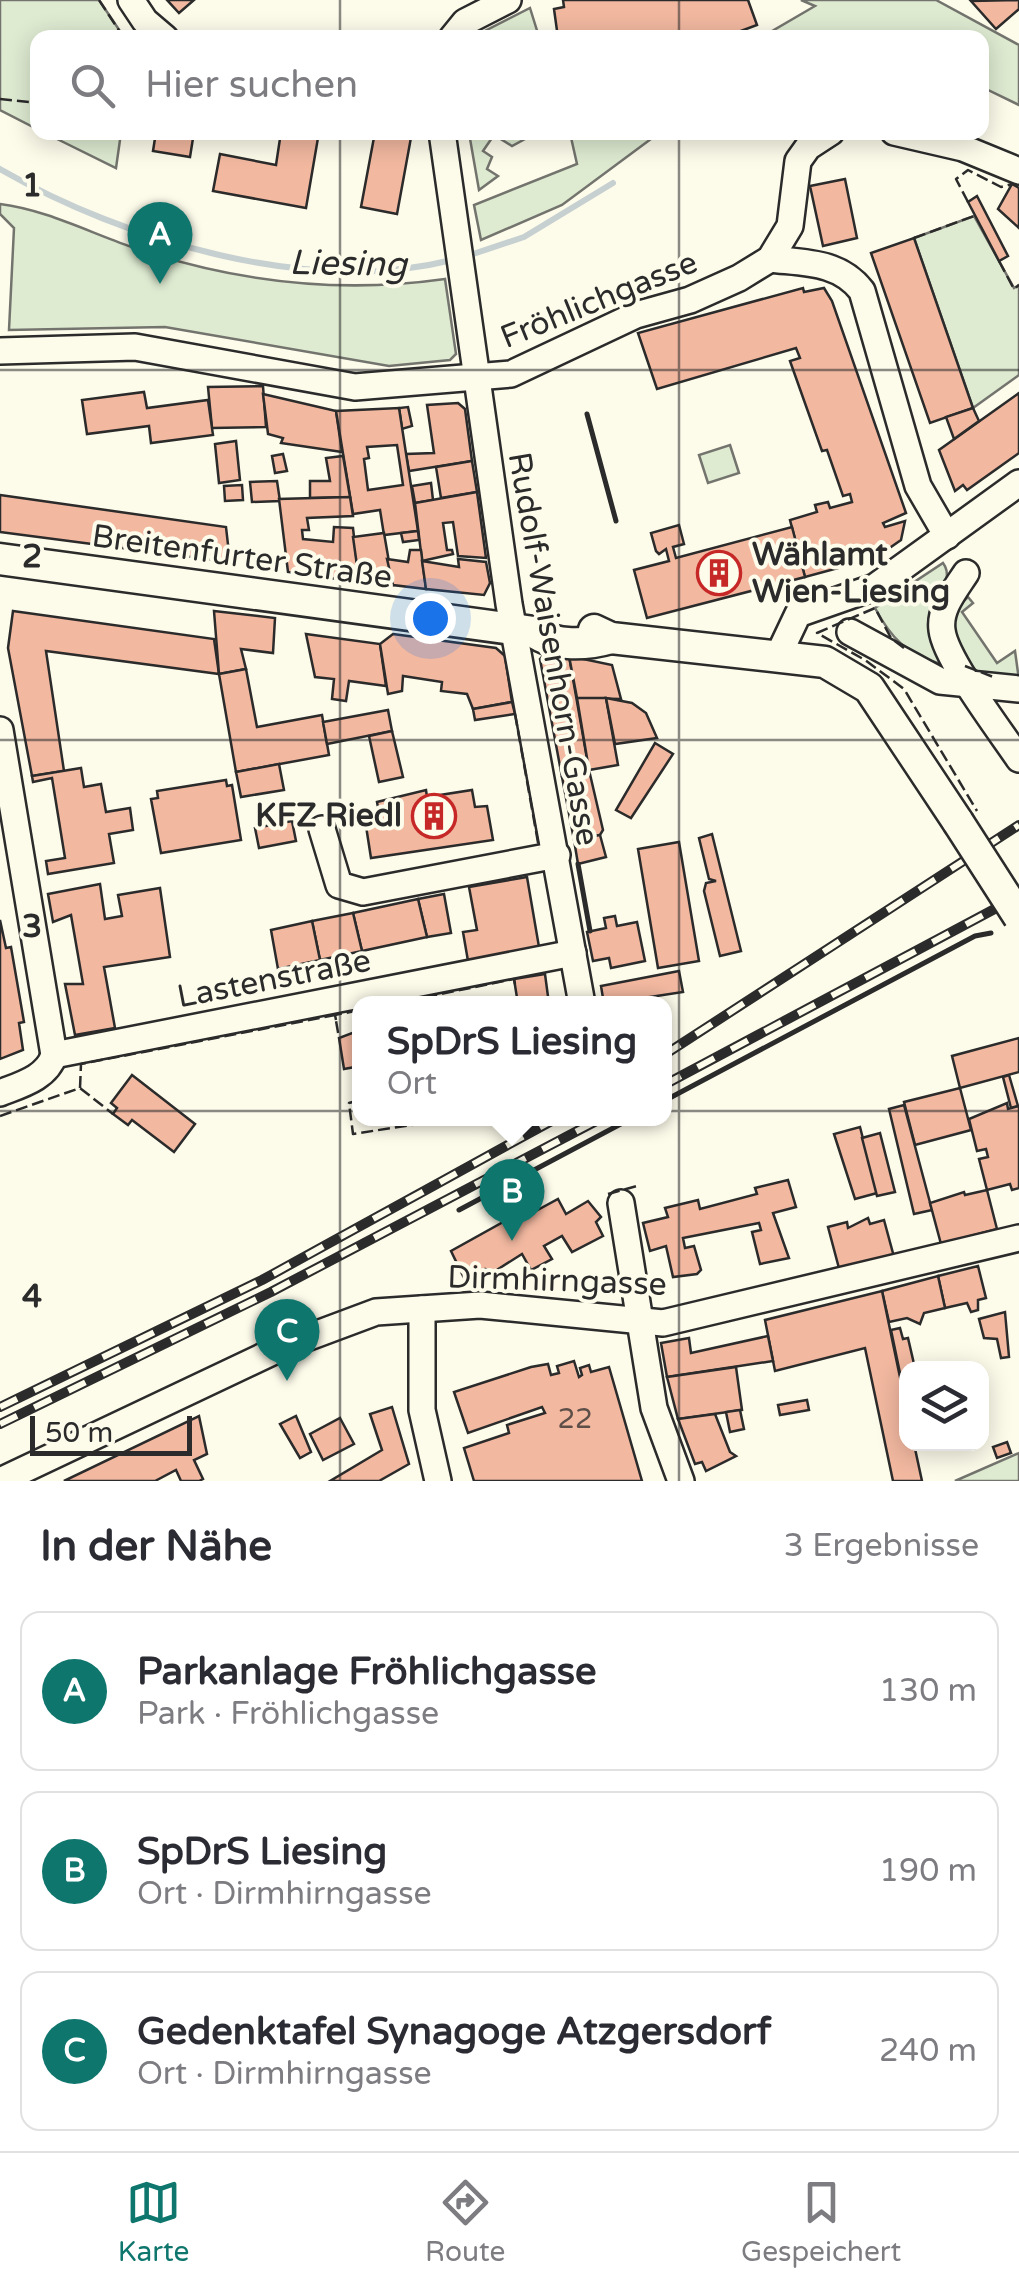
<!DOCTYPE html>
<html lang="de">
<meta charset="utf-8">
<style>
:root{--surface:#fff;--page:#f7f7f7;--text:#2b2b33;--muted:#7c7c81;--line:#e1e1e2;--accent:#0f766e}
body{margin:0;font-family:"Varela Round",sans-serif;background:var(--page);color:var(--text)}
.controls{position:absolute;right:30px;bottom:30px;display:grid;overflow:hidden;border-radius:20px;box-shadow:0 5px 25px #0003}
.controls button{width:90px;height:90px;display:grid;place-items:center;padding:0;border:0;border-bottom:2px solid var(--line);background:var(--surface);color:var(--text);font:50px sans-serif}
.scale{position:absolute;left:30px;bottom:25px;width:162px;box-sizing:border-box;padding-left:10px;border:5px solid #2b2b2b;border-top:0;font-size:28px;line-height:35px;white-space:nowrap;color:#2b2b2b;-webkit-text-stroke:8px #fdfbea;paint-order:stroke}
.you{position:absolute;left:430px;top:618px;width:35px;height:35px;margin:-25px;border:8px solid #fff;border-radius:50%;background:#1a73e8;box-shadow:0 0 0 15px #1a73e833}
.badge{display:grid;place-items:center;width:65px;height:65px;border-radius:50%;background:var(--accent);color:#fff;font-size:32px;font-weight:700}
.pin{position:absolute;translate:-50% -82px;filter:drop-shadow(0 2px 5px #0008)}
.pin::after{content:'';position:absolute;top:52px;width:35px;height:30px;background:inherit;clip-path:polygon(0 0,100% 0,50% 100%)}
.popup{position:absolute;left:352px;top:996px;width:320px;height:130px;box-sizing:border-box;display:grid;place-content:center;border-radius:20px;background:var(--surface);filter:drop-shadow(0 2px 8px #0005);font-size:32px;white-space:nowrap;color:var(--muted)}
.popup b{font-size:38px;color:var(--text)}
.popup::after{content:'';position:absolute;left:50%;top:100%;margin-left:-20px;border:20px solid transparent;border-top-color:var(--surface)}
.list{margin:0;padding:0;list-style:none}
h2{display:flex;justify-content:space-between;align-items:center;height:130px;margin:0;padding:0 40px;font-size:42px}
h2 small{font-size:32px;font-weight:400;color:var(--muted)}
.list li{display:grid;grid-template-columns:65px 1fr auto;gap:30px;align-items:center;box-sizing:border-box;height:160px;margin:0 20px 20px;padding:0 20px;border:2px solid var(--line);border-radius:20px}
.list b{display:block;font-size:38px;white-space:nowrap}
.list p{margin:0;font-size:32px;white-space:nowrap;color:var(--muted)}
.list em{font-size:32px;font-style:normal;color:var(--muted)}
.icon{flex:none;width:55px;height:55px;fill:none;stroke:currentColor;stroke-width:2;stroke-linecap:round;stroke-linejoin:round}
.map{position:relative;flex:none;width:1019px;height:1481px;overflow:hidden}
.search{position:absolute;background:var(--surface);box-shadow:0 5px 25px #0003;left:30px;right:30px;top:30px;height:110px;display:flex;align-items:center;gap:25px;box-sizing:border-box;padding:0 35px;border-radius:20px;color:var(--muted);font-size:38px}
.sheet{height:670px;background:var(--surface)}
nav{display:flex;justify-content:space-around;align-items:center;box-sizing:border-box;height:140px;border-top:2px solid var(--line);background:var(--surface);font-size:28px;color:var(--muted)}
nav a{display:grid;justify-items:center;gap:5px}
nav .on{color:var(--accent)}
.map>svg:first-child{display:block}
.green{fill:#deebd1;stroke:#74746e;stroke-width:2.5}
.lines{fill:none;stroke-linecap:round;stroke-linejoin:round}
.stream{stroke:#c7d0d0;stroke-width:6}
.building{fill:#f2b8a0;stroke:#2b2b2b;stroke-width:2.5;fill-rule:evenodd}
.minor-casing{stroke:#2b2b2b;stroke-width:30}
.major-casing{stroke:#2b2b2b;stroke-width:35}
.minor{stroke:#fdfbea;stroke-width:25}
.major{stroke:#fdfbea;stroke-width:30}
.rail-casing{stroke:#2b2b2b;stroke-width:10}
.rail{stroke:#fdfbea;stroke-width:6;stroke-dasharray:19;stroke-linecap:butt}
.major-bridge-casing{stroke:#2b2b2b;stroke-width:35;stroke-linecap:butt}
.major-bridge{stroke:#fdfbea;stroke-width:30}
.fence{stroke:#2b2b2b;stroke-width:2.5;stroke-dasharray:12 5;stroke-linecap:butt}
.wall{stroke:#2b2b2b;stroke-width:5}
.grid{fill:none;stroke:#2b2b2b;stroke-width:2.5;stroke-opacity:0.55}
.labels{text-anchor:middle;dominant-baseline:central;stroke-width:8;stroke-linejoin:round;paint-order:stroke}
.number-label{font-size:28px;fill:#5d4e48}
.street-label{font-size:32px;fill:#2b2b2b;stroke:#fdfbea}
.poi-label{font-size:32px;font-weight:bold;fill:#2b2b2b;stroke:#fdfbea;text-anchor:start}
.water-label{font-size:35px;font-style:italic;fill:#2b2b2b;stroke:#fdfbea}
.grid-label{font-size:32px;text-anchor:middle;font-weight:bold;fill:#2b2b2b;stroke:#fdfbea;stroke-width:8;stroke-linejoin:round;paint-order:stroke}
</style>
<div class="map">
<svg width="1019" height="1481" viewBox="0 0 1019 1481">
<rect width="100%" height="100%" fill="#fdfbea"/>
<g class="green">
<polygon points="0,0 99,0 124,37 38,38 37,129 0,110"/>
<polygon points="801,0 936,0 1019,45 1019,105 982,87 982,38 762,37 815,6"/>
<polygon points="530,8 539,37 477,37 479,34"/>
<polygon points="45,133 121,133 116,168"/>
<polygon points="469,133 469,132 536,133 512,146 494,135 483,151 492,157 487,169 498,176 479,190"/>
<polygon points="570,133 659,133 562,205 481,240 474,205 577,164"/>
<path d="M0,204C47,210 88,232 132,247C234,282 339,294 445,279L456,354L450,360L389,366L165,327L9,330L14,228L0,214Z"/>
<polygon points="974,216 1014,288 1019,285 1019,375 973,408 914,238"/>
<polygon points="730,445 739,473 708,483 699,455"/>
<path d="M943,563C956,580 933,598 931,616C929,635 933,647 941,664C907,655 891,638 875,608Z"/>
<path d="M968,597L973,603L962,612L997,663L1015,651L1019,680C1009,679 995,680 986,676C955,662 940,620 968,597Z"/>
<polygon points="1019,1453 1019,1481 955,1481"/>
</g>
<g class="lines">
<g class="stream">
<path d="M0,169C125,241 309,296 452,260"/>
<polyline points="464,257 524,237 613,183"/>
</g>
</g>
<g class="building">
<polygon points="167,0 194,0 179,13"/>
<polygon points="563,0 748,0 757,25 722,38 558,38 554,9 564,7"/>
<polygon points="1019,0 1019,9 996,29 971,1"/>
<polygon points="156,132 194,132 190,157 153,151"/>
<polygon points="281,132 319,132 306,208 213,191 220,154 276,165"/>
<polygon points="375,132 412,132 397,214 361,207"/>
<polygon points="845,179 857,238 823,246 810,186"/>
<polygon points="1012,184 1019,188 1019,228 998,209"/>
<polygon points="977,196 1008,256 999,261 968,202"/>
<polygon points="914,238 973,408 930,423 871,253"/>
<polygon points="803,288 804,292 824,288 832,301 906,513 883,523 885,527 905,521 901,540 875,558 805,577 790,520 817,512 815,505 828,502 830,508 852,502 850,494 843,496 827,450 822,451 790,361 800,358 796,348 657,389 638,333"/>
<polygon points="263,386 266,427 212,428 208,387"/>
<polygon points="144,392 147,408 208,400 213,435 151,443 149,426 87,434 82,400"/>
<polygon points="1019,393 1019,453 967,490 963,485 955,491 939,450"/>
<polygon points="263,394 336,411 342,452 281,443 283,438 268,434"/>
<polygon points="458,403 465,409 472,461 409,471 406,454 434,453 427,405"/>
<polygon points="408,407 412,426 402,429 399,408"/>
<path d="M399,408L418,531L384,535L380,510L353,514L336,411ZM397,445L403,485L368,490L364,459L369,458L367,447Z"/>
<polygon points="973,408 979,421 954,439 946,417"/>
<polygon points="236,441 240,480 219,483 215,444"/>
<polygon points="283,454 287,471 275,473 272,456"/>
<polygon points="343,456 350,497 310,498 310,481 330,481 326,458"/>
<polygon points="472,461 477,492 441,498 436,467"/>
<polygon points="277,481 280,501 252,502 250,482"/>
<polygon points="431,483 433,500 415,503 412,486"/>
<polygon points="242,485 243,500 225,501 224,486"/>
<polygon points="477,492 486,558 458,556 453,522 443,523 447,550 452,550 453,554 422,561 415,503"/>
<polygon points="0,495 226,527 230,562 0,532"/>
<polygon points="350,497 353,516 307,518 309,530 302,530 303,539 333,542 334,527 353,528 359,582 288,572 279,499"/>
<polygon points="679,525 684,544 673,547 676,558 792,527 805,577 647,618 634,570 669,561 666,549 659,554 656,551 651,533"/>
<polygon points="418,531 419,540 403,542 401,533"/>
<polygon points="384,533 393,585 359,580 353,537"/>
<polygon points="410,550 421,550 426,589 393,585 387,559 408,562"/>
<polygon points="458,559 486,562 490,583 484,595 426,589 422,561 459,567"/>
<polygon points="13,611 214,639 219,674 46,651 64,771 32,776 8,648"/>
<polygon points="214,611 275,618 273,653 241,649 246,669 219,674"/>
<polygon points="306,634 380,644 386,686 349,681 346,701 332,699 334,679 315,677"/>
<polygon points="393,634 496,648 505,656 512,702 473,709 467,694 441,691 442,682 403,676 402,691 388,694 380,644"/>
<polygon points="546,652 569,656 589,770 562,777 540,659"/>
<polygon points="569,656 612,665 621,699 577,698"/>
<polygon points="246,669 257,727 322,715 329,755 236,772 219,674"/>
<polygon points="577,698 606,698 618,765 589,770"/>
<polygon points="606,698 632,703 646,713 657,738 615,744"/>
<polygon points="512,702 515,714 475,720 473,709"/>
<polygon points="388,710 392,731 327,744 323,722"/>
<polygon points="392,731 403,777 379,782 369,736"/>
<polygon points="655,743 673,754 631,818 616,810"/>
<polygon points="279,764 284,790 241,797 236,772"/>
<polygon points="81,768 84,787 101,784 106,812 130,808 133,830 109,834 114,863 48,874 46,861 65,858 52,778 33,782 32,776"/>
<polygon points="589,770 603,830 600,835 574,840 562,777"/>
<polygon points="226,780 227,786 232,785 241,840 161,853 151,799 158,798 157,791"/>
<polygon points="426,790 427,797 472,790 475,807 487,806 493,840 371,858 366,826 381,824 377,802"/>
<polygon points="292,821 296,841 259,848 255,828"/>
<polygon points="712,834 741,951 720,956 704,891 706,883 716,881 709,879 699,838"/>
<polygon points="600,835 606,857 578,864 574,840"/>
<polygon points="679,842 699,961 658,968 638,849"/>
<polygon points="527,877 539,947 468,961 463,932 477,930 469,887"/>
<polygon points="100,884 105,919 122,916 118,895 160,888 170,957 104,967 115,1028 75,1035 65,984 83,984 71,915 53,922 48,894"/>
<polygon points="444,894 451,933 427,937 418,899"/>
<polygon points="418,899 427,937 362,951 353,913"/>
<polygon points="353,913 362,951 320,960 312,921"/>
<polygon points="615,916 617,926 637,922 645,961 611,968 609,958 593,961 587,932 606,928 604,918"/>
<polygon points="0,920 6,948 11,947 24,1022 19,1023 23,1050 0,1059"/>
<polygon points="312,921 320,960 278,969 271,930"/>
<polygon points="679,971 683,992 604,1004 601,986"/>
<polygon points="545,974 549,1004 518,1004 514,979"/>
<polygon points="360,1030 360,1093 355,1067 344,1069 339,1038"/>
<polygon points="1019,1038 1019,1072 960,1088 952,1056"/>
<polygon points="132,1075 195,1124 174,1152 132,1120 128,1125 113,1114 117,1108 111,1103"/>
<polygon points="1009,1075 1018,1106 1011,1108 1003,1077"/>
<polygon points="960,1088 971,1130 915,1145 904,1102"/>
<polygon points="1007,1103 1008,1109 1019,1106 1019,1188 1012,1190 1010,1184 987,1190 979,1159 988,1157 986,1149 977,1151 969,1119"/>
<polygon points="904,1105 932,1210 914,1214 889,1109"/>
<polygon points="860,1127 877,1193 855,1199 834,1134"/>
<polygon points="880,1133 895,1192 877,1196 862,1138"/>
<polygon points="788,1180 796,1207 773,1213 789,1258 760,1264 752,1232 761,1230 759,1223 683,1238 685,1248 694,1246 701,1270 697,1274 673,1277 666,1246 650,1251 643,1223 668,1217 665,1208 698,1200 700,1209 757,1194 755,1188"/>
<polygon points="987,1190 997,1229 941,1244 930,1203 964,1192 965,1195"/>
<polygon points="558,1199 566,1214 588,1201 601,1217 596,1222 603,1236 572,1252 562,1236 544,1246 552,1259 531,1270 522,1254 492,1273 485,1269 465,1280 451,1251 503,1222 503,1214 513,1211 521,1219"/>
<polygon points="868,1218 870,1224 884,1220 894,1257 840,1272 828,1227 847,1222 848,1228"/>
<polygon points="978,1266 986,1298 978,1300 978,1310 971,1312 967,1303 945,1308 938,1276"/>
<polygon points="938,1276 945,1308 924,1313 920,1324 907,1318 889,1322 882,1291"/>
<polygon points="882,1291 906,1406 906,1444 914,1444 922,1481 893,1481 865,1348 775,1371 765,1320"/>
<polygon points="1005,1312 1009,1357 1001,1358 997,1339 984,1338 979,1319"/>
<polygon points="900,1328 903,1339 908,1338 914,1364 901,1378 891,1330"/>
<polygon points="768,1336 773,1361 667,1377 661,1343 689,1338 691,1353"/>
<polygon points="574,1361 579,1377 582,1375 580,1368 589,1365 591,1372 609,1367 642,1481 474,1481 464,1448 509,1433 507,1425 545,1413 542,1407 468,1433 454,1392 531,1367 548,1364 551,1375 559,1373 557,1366"/>
<polygon points="736,1367 742,1410 678,1419 667,1377"/>
<polygon points="807,1400 809,1410 780,1415 778,1405"/>
<polygon points="392,1407 409,1464 379,1481 330,1481 382,1450 370,1414"/>
<polygon points="740,1410 744,1429 730,1432 726,1412"/>
<polygon points="715,1414 730,1452 736,1456 706,1471 702,1462 695,1464 678,1419"/>
<polygon points="199,1416 207,1454 194,1460 203,1479 199,1481 181,1481 176,1470 155,1481 64,1481"/>
<polygon points="296,1416 311,1452 300,1458 280,1424"/>
<polygon points="340,1418 354,1444 323,1460 310,1434"/>
<polygon points="1007,1442 1011,1453 997,1458 993,1447"/>
</g>
<g class="lines">
<defs>
<g id="minor">
<polyline points="131,0 145,21 165,38"/>
<polyline points="452,38 465,22 508,0"/>
<polyline points="442,132 509,604 582,1004"/>
<polyline points="894,132 963,148 1019,171"/>
<path d="M770,259C804,263 839,261 862,291L918,486L947,536"/>
<polyline points="0,351 135,347 355,387 511,374 636,315 690,300 739,278 770,259 790,226 798,161 808,147 831,132"/>
<path d="M966,573C955,590 939,609 942,630C945,659 1001,732 1019,759"/>
<polyline points="850,632 940,681 1019,689"/>
<polyline points="779,654 798,614 875,587 1019,483"/>
<polyline points="0,730 54,1055"/>
<polyline points="322,829 339,885 363,892 557,855"/>
<polyline points="54,1055 573,953"/>
<path d="M0,1093C20,1085 47,1078 54,1055"/>
<polyline points="621,1203 654,1408 681,1481"/>
<polyline points="422,1309 422,1410 438,1481"/>
<polyline points="0,1481 285,1346 376,1312 480,1305 663,1323 1019,1238"/>
</g>
<g id="major">
<path d="M0,559L534,632C555,647 587,645 611,638"/>
<polyline points="594,630 611,638 825,662 869,688 958,822"/>
</g>
</defs>
<use href="#minor" class="minor-casing"/>
<use href="#major" class="major-casing"/>
<use href="#minor" class="minor"/>
<use href="#major" class="major"/>
<defs>
<g id="rail">
<polyline points="664,1055 1019,825"/>
<polyline points="664,1085 1019,896"/>
<polyline points="0,1407 262,1280 557,1118"/>
<polyline points="0,1424 271,1292 602,1118"/>
</g>
</defs>
<use href="#rail" class="rail-casing"/>
<use href="#rail" class="rail"/>
<defs>
<polyline id="major-bridge" points="958,822 1019,917"/>
</defs>
<use href="#major-bridge" class="major-bridge-casing"/>
<use href="#major-bridge" class="major-bridge"/>
<g class="fence">
<polyline points="99,0 124,38"/>
<polyline points="0,99 38,103"/>
<polyline points="968,202 956,179 968,170 1001,187 1012,184"/>
<polyline points="914,238 974,216"/>
<polyline points="999,261 1014,289 1019,285"/>
<polyline points="904,648 891,638 875,608 817,633 865,660 904,689 977,811"/>
<polyline points="965,666 996,678"/>
<polyline points="515,714 539,848"/>
<polyline points="392,1004 514,979 515,984"/>
<polyline points="336,1020 335,1015 360,1010"/>
<polyline points="80,1088 81,1064 335,1015 339,1038"/>
<polyline points="360,1100 349,1103 353,1134 424,1123 423,1118"/>
<polyline points="0,1116 80,1088 113,1114"/>
<polyline points="608,1194 637,1186"/>
</g>
<g class="wall">
<polyline points="587,414 616,521"/>
<polyline points="578,864 590,931"/>
<polyline points="664,1101 975,936 991,933"/>
<polyline points="459,1210 632,1118"/>
</g>
</g>
<path class="grid" d="M340,0V38M679,0V38M340,132V1481M679,132V1481M0,370H1019M0,740H1019M0,1111H1019"/>
<defs>
<symbol id="building-ring" viewBox="-11 -11 22 22"><circle r="9.5" fill="#fdfbea" stroke="#c62828" stroke-width="1.5"/><path d="M-4-6H4V6H1V3H-1V6H-4ZM-2.5-4.3h1.7v1.8h-1.7ZM.8-4.3h1.7v1.8H.8ZM-2.5-1h1.7V.8h-1.7ZM.8-1h1.7V.8H.8Z" fill="#c62828"/></symbol>
</defs>
<g fill-rule="evenodd">
<use href="#building-ring" x="694" y="548" width="50" height="50"/>
<use href="#building-ring" x="409" y="791" width="50" height="50"/>
</g>
<g class="labels">
<g class="number-label">
<text x="575" y="1419">22</text>
</g>
<g class="street-label">
<text transform="translate(599 300) rotate(-22)">Fröhlichgasse</text>
<text transform="translate(242 557) rotate(8)">Breitenfurter Straße</text>
<text transform="translate(553 649) rotate(80)">Rudolf-Waisenhorn-Gasse</text>
<text transform="translate(274 979) rotate(-11)">Lastenstraße</text>
<text transform="translate(557 1281) rotate(2)">Dirmhirngasse</text>
</g>
<g class="poi-label">
<text x="752" y="555">Wählamt<tspan x="752" dy="37">Wien-Liesing</tspan></text>
<text x="402" y="816" text-anchor="end">KFZ Riedl</text>
</g>
<g class="water-label">
<text transform="translate(348 264) rotate(1)">Liesing</text>
</g>
</g>
<g class="grid-label">
<text x="32" y="196">1</text>
<text x="32" y="567">2</text>
<text x="32" y="937">3</text>
<text x="32" y="1307">4</text>
</g>
</svg>
<div class="controls">
<button><svg class="icon" aria-label="layers" viewBox="0 0 24 24"><path d="M12 4l9 5-9 5-9-5zM3 14l9 5 9-5"/></svg></button>
</div>
<div class="scale">50 m</div>
<div class="you"></div>
<div class="pin badge" style="left:160px;top:284px">A</div>
<div class="pin badge" style="left:512px;top:1241px">B</div>
<div class="popup"><b>SpDrS Liesing</b>Ort</div>
<div class="pin badge" style="left:287px;top:1381px">C</div>
<div class="search"><svg class="icon" aria-label="search" viewBox="0 0 24 24"><circle cx="10" cy="10" r="6"/><path d="M15 15l6 6"/></svg>Hier suchen</div>
</div>
<section class="sheet">
<h2>In der Nähe<small>3 Ergebnisse</small></h2>
<ul class="list">
<li><span class="badge">A</span><div><b>Parkanlage Fröhlichgasse</b><p>Park · Fröhlichgasse</p></div><em>130 m</em></li>
<li><span class="badge">B</span><div><b>SpDrS Liesing</b><p>Ort · Dirmhirngasse</p></div><em>190 m</em></li>
<li><span class="badge">C</span><div><b>Gedenktafel Synagoge Atzgersdorf</b><p>Ort · Dirmhirngasse</p></div><em>240 m</em></li>
</ul>
</section>
<nav>
<a class="on"><svg class="icon" aria-label="map" viewBox="0 0 24 24"><path d="M3 6l6-2 6 2 6-2v14l-6 2-6-2-6 2zM9 4v14M15 6v14"/></svg>Karte</a>
<a><svg class="icon" aria-label="directions" viewBox="0 0 24 24"><path d="M12 3l9 9-9 9-9-9zM9 14v-3h6M13 9l2 2-2 2"/></svg>Route</a>
<a><svg class="icon" aria-label="saved" viewBox="0 0 24 24"><path d="M7 4h10v16l-5-4-5 4z"/></svg>Gespeichert</a>
</nav>
